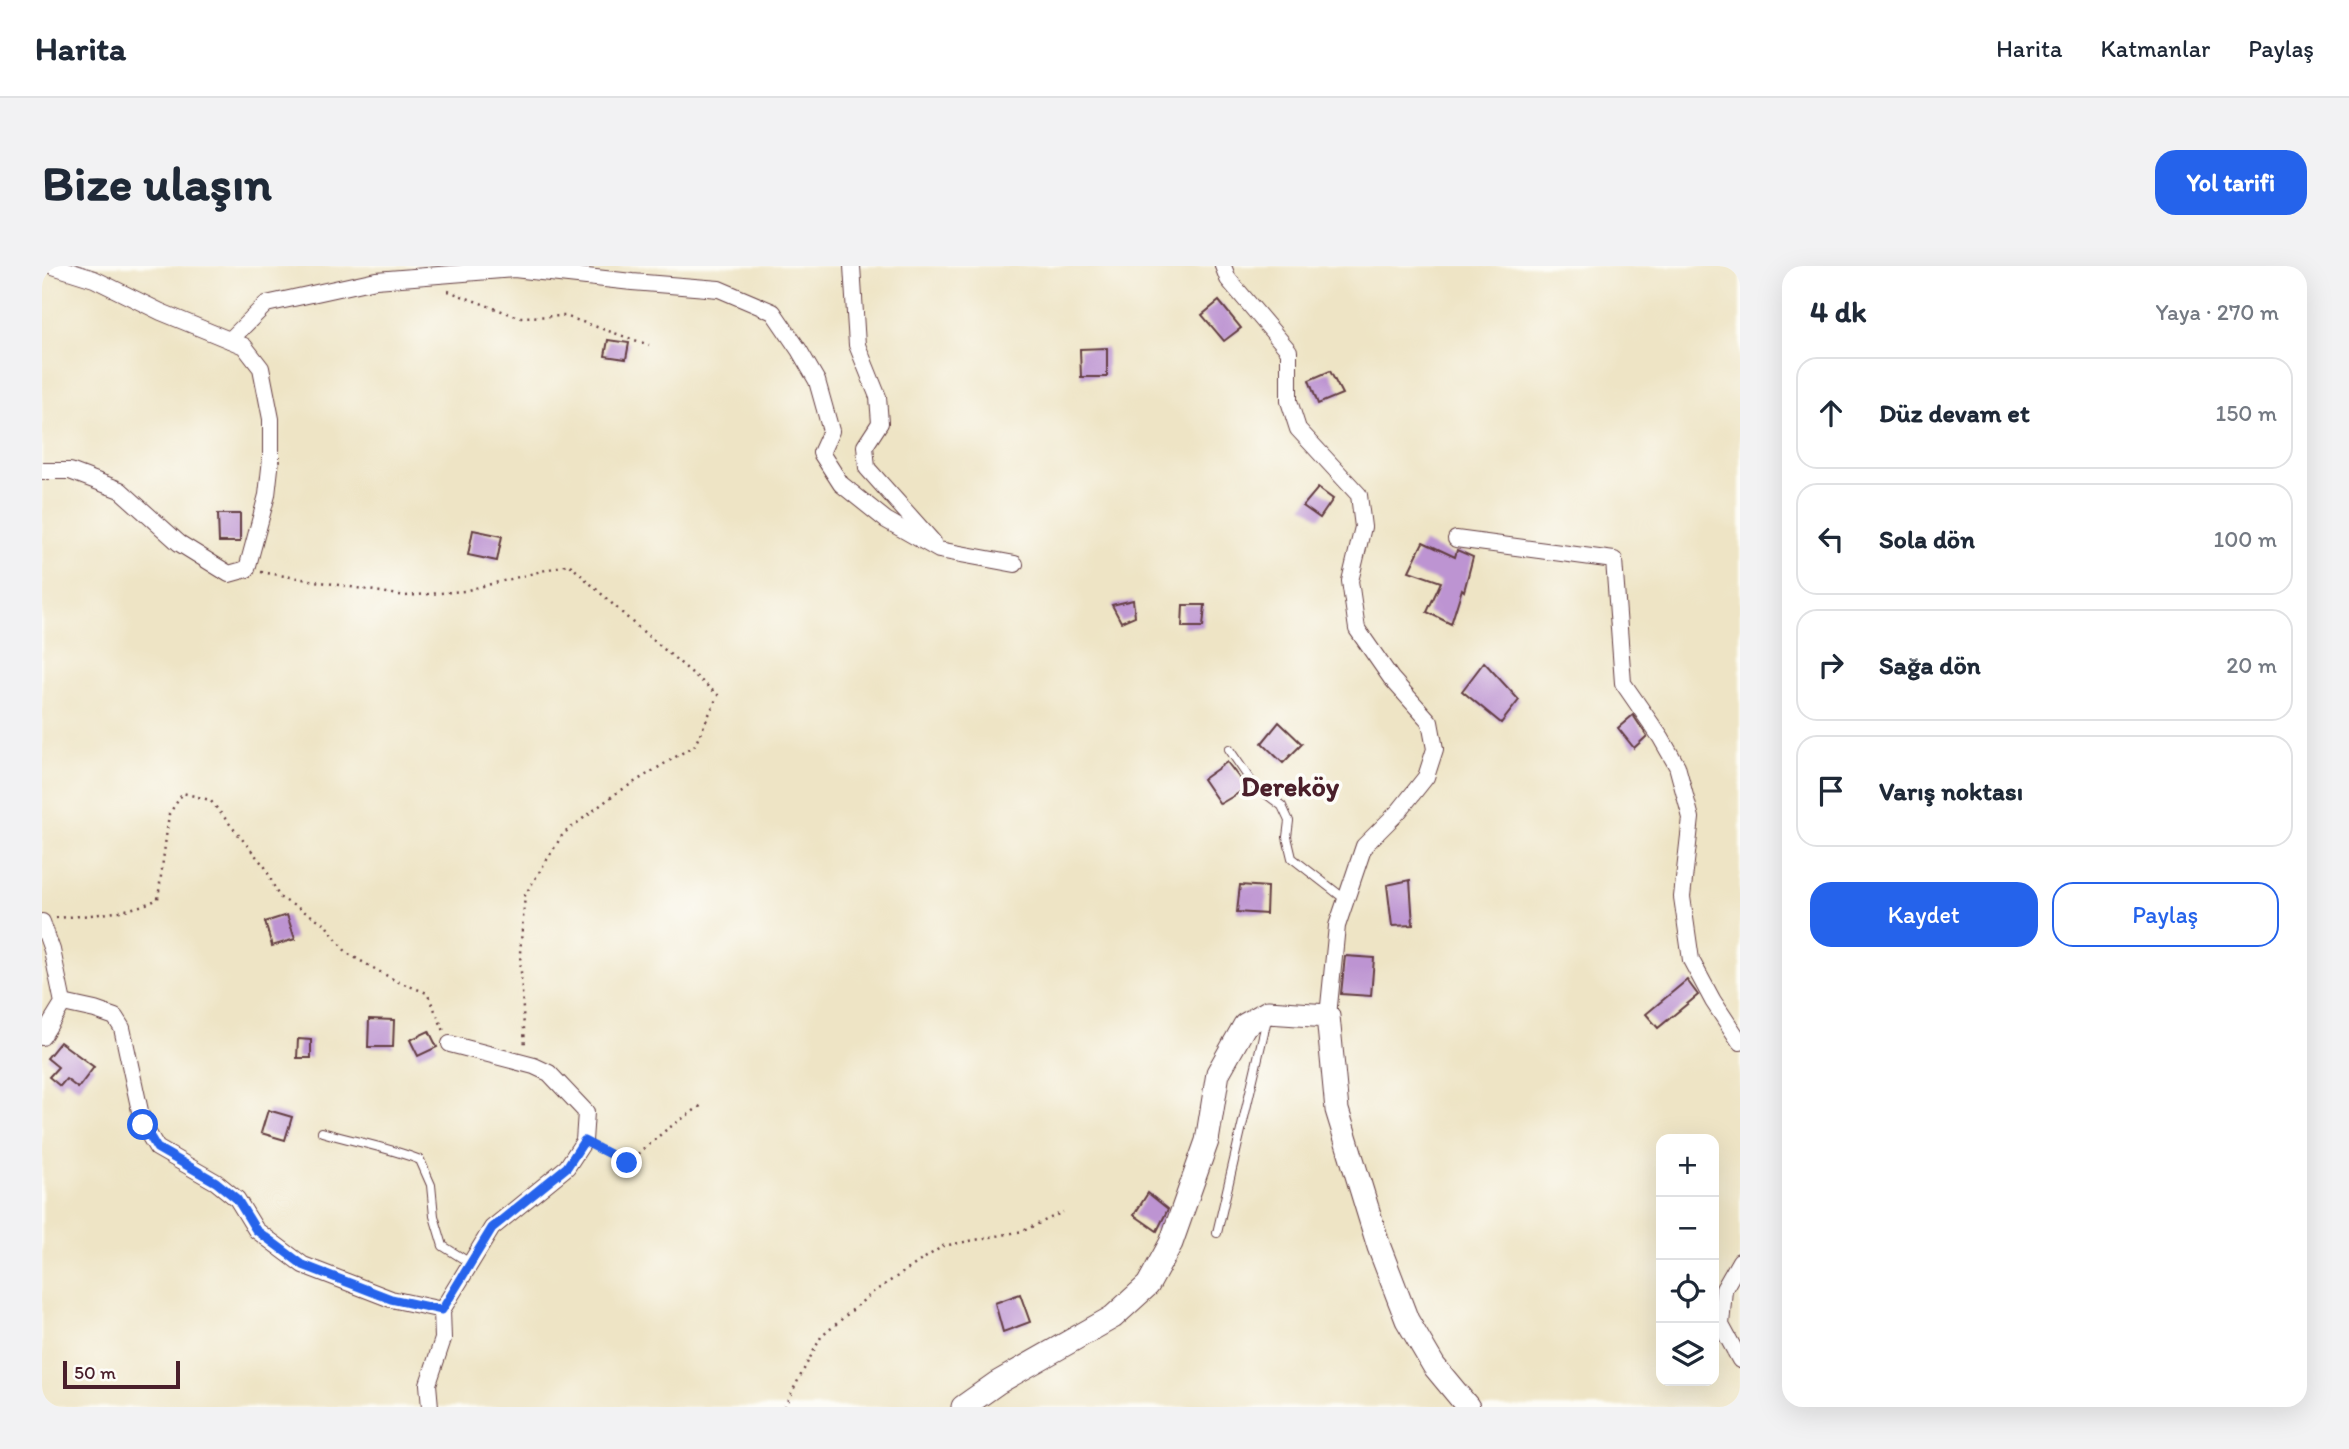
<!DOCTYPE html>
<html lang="tr">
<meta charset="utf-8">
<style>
:root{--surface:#fff;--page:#f2f2f3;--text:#1f2937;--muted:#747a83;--line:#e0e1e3;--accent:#2563eb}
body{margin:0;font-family:Itim,sans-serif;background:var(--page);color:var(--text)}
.controls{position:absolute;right:21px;bottom:21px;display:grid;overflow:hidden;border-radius:14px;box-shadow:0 7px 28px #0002}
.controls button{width:63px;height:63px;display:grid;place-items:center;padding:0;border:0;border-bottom:2px solid var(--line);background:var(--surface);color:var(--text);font:35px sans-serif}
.scale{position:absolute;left:21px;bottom:18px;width:117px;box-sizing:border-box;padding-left:7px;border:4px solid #4a1f2b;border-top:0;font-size:19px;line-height:24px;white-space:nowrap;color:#4a1f2b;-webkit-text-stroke:5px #fdfcf7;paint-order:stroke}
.stop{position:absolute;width:21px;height:21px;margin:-16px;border:5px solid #2563eb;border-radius:50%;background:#fff}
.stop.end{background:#2563eb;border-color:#fff;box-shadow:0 2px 7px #0008}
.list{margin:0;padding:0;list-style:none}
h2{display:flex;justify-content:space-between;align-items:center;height:91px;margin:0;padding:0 28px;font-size:30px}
h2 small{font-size:23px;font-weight:400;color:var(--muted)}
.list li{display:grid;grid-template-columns:46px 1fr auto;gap:21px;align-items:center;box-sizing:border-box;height:112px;margin:0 14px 14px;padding:0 14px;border:2px solid var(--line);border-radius:21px}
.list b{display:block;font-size:26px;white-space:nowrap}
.list em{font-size:23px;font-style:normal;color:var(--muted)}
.actions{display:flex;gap:14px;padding:21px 28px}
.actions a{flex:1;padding:16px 0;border:2px solid var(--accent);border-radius:21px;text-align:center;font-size:24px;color:var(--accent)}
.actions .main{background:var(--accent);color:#fff}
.icon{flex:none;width:38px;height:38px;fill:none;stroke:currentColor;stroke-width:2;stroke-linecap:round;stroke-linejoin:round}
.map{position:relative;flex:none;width:1698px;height:1141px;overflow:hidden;border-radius:21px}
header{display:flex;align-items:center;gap:42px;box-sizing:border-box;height:98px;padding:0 35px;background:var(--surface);border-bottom:2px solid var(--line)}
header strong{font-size:33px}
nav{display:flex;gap:38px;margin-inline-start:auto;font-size:24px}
.intro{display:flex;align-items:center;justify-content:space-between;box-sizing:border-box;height:168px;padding:0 42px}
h1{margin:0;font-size:49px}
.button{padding:18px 32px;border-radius:21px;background:var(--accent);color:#fff;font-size:24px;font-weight:700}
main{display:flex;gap:42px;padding:0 42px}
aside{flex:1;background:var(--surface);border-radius:21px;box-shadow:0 7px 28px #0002}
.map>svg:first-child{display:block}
.building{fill:#bd94d2}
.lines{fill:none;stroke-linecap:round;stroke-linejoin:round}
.lane-casing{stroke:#633d42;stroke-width:10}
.street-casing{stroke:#633d42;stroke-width:18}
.secondary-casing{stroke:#633d42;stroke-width:25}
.path{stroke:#633d42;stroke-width:2.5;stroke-dasharray:2 5;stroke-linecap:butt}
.lane{stroke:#fff;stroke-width:8}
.street{stroke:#fff;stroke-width:16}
.secondary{stroke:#fff;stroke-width:23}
.route{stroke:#2563eb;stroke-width:9}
.labels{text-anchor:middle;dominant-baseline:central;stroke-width:7;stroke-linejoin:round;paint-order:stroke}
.quarter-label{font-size:28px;font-weight:bold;fill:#4a1f2b;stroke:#fdfcf7}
</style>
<header>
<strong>Harita</strong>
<nav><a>Harita</a><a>Katmanlar</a><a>Paylaş</a></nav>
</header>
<div class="intro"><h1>Bize ulaşın</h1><a class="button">Yol tarifi</a></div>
<main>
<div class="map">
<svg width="1698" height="1141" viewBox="0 0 1698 1141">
<rect width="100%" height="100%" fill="#fdfcf7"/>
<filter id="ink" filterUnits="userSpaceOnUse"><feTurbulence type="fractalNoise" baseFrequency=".0143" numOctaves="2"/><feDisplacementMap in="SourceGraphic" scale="14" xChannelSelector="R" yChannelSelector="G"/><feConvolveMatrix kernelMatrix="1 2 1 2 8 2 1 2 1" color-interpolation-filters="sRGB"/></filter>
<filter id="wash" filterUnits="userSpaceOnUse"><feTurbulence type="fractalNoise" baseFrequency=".00686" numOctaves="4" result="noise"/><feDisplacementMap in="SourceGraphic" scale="28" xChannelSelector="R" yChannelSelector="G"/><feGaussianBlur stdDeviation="1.57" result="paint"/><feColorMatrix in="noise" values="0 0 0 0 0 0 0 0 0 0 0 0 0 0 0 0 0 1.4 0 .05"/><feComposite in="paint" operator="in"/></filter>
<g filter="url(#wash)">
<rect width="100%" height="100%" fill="#eee4c5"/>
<g id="blocks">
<g class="building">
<polygon points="1177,35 1199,62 1182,75 1160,49"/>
<polygon points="566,74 587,77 584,93 563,90"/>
<polygon points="1065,82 1065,111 1039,111 1038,83"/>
<polygon points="1288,105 1300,128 1276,138 1267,114"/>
<polygon points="1276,222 1291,233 1278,252 1261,240"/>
<polygon points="176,248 198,248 198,276 177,276"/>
<polygon points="431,264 460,270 455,295 426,289"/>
<polygon points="1381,276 1413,291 1415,284 1431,291 1422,325 1420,323 1409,358 1385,346 1399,316 1367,305"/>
<polygon points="1091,334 1093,350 1079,356 1070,339"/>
<polygon points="1141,339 1163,339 1161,361 1140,361"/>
<polygon points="1442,396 1477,434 1459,457 1420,425"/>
<polygon points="1591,449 1605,470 1592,482 1576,462"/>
<polygon points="1237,456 1260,478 1241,497 1220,477"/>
<polygon points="1185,496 1205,522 1178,538 1161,513"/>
<polygon points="1368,614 1371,659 1350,660 1345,619"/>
<polygon points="1198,619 1225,621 1224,648 1195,646"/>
<polygon points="245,649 253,673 230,680 223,656"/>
<polygon points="1303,690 1332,692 1329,730 1299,728"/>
<polygon points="1645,714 1656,729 1616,762 1604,748"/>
<polygon points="327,753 352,754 351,781 326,781"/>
<polygon points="387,765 395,781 376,790 368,774"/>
<polygon points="256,773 269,774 269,792 255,792"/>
<polygon points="18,776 52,801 36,822 24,813 18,820 7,811 16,801 5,792"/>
<polygon points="226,844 250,851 243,874 219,867"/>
<polygon points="1106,927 1126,943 1115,965 1092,949"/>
<polygon points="978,1028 988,1056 961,1066 953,1037"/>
</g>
</g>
</g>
<g filter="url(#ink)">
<use href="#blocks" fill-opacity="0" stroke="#633d42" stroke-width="2"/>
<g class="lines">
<defs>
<g id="lane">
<polyline points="1187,483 1211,518 1240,540 1247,555 1245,571 1250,592 1304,634"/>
<path d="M280,866C313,876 346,881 378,894L389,919L392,950L401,980L428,997"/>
<polyline points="1175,967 1225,753"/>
</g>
<g id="street">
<polyline points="810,0 815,79 836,131 838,157 823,180 825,202 891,276"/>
<polyline points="1181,0 1186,13 1247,85 1247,135 1256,163 1317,229 1321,261 1308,315 1315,363 1349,412 1388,456 1393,483 1384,511 1357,545 1322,580 1295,660 1286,750"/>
<polyline points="188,74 224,38 334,14 472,3 590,16 677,23 731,46 757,84 775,115 789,165 779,187 799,218 844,254 897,284 973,298"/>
<polyline points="0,205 28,205 78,224 137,277 187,308 205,303 225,229 229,193 229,153 219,102 202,80 119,46 52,13 11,0"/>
<polyline points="1414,273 1572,294 1581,417 1619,472 1635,500 1649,552 1640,631 1649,694 1671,735 1698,776"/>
<polyline points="0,656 10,684 21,737 0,771"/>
<polyline points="21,737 53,744 73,751 80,762 101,859 115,882 174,916 195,933 214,964 261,999 349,1033 400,1044 401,1073 386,1118 388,1141"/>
<polyline points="1698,995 1682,1023 1679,1059 1698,1094"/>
<polyline points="400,1044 450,962 525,901 542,875 544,846 507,807 492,800 408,778"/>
</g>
<polyline id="secondary" points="921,1141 955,1117 1071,1051 1106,1019 1129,977 1165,875 1176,807 1203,759 1226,746 1286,750 1295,844 1337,981 1365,1054 1392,1100 1426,1141"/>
</defs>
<use href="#lane" class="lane-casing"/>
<use href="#street" class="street-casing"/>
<use href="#secondary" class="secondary-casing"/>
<g class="path">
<polyline points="406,25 476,51 523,50 607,79"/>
<polyline points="219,306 363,330 422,325 527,298 591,357 676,429 653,479 573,528 521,568 483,629 478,687 483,782"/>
<path d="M14,652C48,649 85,648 116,633L127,548L141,527L168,534L223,601L237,631L282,657L305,687L354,715L385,727L402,765"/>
<polyline points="554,881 585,897 624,864 660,839"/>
<polyline points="742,1141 779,1071 830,1027 901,980 981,965 1021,946"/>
</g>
<use href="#lane" class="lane"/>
<use href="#street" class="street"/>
<use href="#secondary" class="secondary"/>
</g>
</g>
<g class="lines" filter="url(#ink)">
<polyline class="route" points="101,859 115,882 174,916 195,933 214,964 261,999 349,1033 400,1044 450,962 525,901 542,875 585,897"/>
</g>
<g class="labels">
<g class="quarter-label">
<text x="1248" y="520">Dereköy</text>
</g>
</g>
</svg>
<div class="controls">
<button>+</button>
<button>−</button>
<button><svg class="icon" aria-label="locate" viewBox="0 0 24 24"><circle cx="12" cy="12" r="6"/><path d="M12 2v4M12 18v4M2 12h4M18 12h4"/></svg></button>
<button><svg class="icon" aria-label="layers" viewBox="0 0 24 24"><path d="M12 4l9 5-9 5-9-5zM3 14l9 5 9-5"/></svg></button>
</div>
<div class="scale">50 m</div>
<div class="stop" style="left:101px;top:859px"></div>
<div class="stop end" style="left:585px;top:897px"></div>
</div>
<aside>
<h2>4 dk<small>Yaya · 270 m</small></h2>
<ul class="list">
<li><svg class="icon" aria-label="ahead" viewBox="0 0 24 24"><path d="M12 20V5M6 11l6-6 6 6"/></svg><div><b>Düz devam et</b></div><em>150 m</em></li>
<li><svg class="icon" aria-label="left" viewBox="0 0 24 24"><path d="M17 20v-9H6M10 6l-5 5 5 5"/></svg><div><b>Sola dön</b></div><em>100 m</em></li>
<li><svg class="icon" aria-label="right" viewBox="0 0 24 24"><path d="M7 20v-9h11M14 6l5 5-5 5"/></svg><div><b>Sağa dön</b></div><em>20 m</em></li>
<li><svg class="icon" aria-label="arrive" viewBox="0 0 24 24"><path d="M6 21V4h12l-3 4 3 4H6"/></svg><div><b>Varış noktası</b></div></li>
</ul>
<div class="actions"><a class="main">Kaydet</a><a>Paylaş</a></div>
</aside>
</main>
